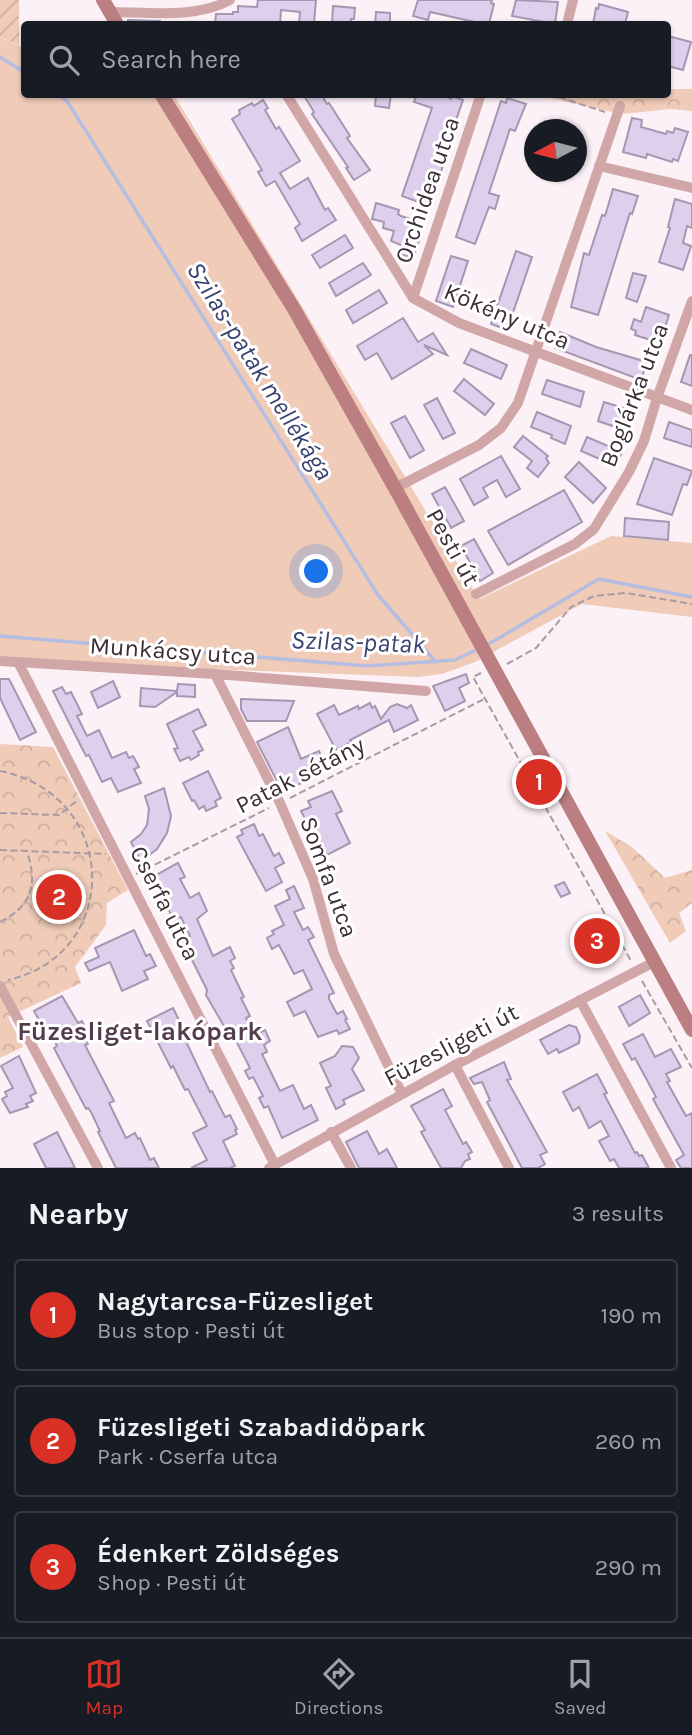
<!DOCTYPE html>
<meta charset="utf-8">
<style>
:root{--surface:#171b24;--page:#20242c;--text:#f1f3f6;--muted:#9ea1a6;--line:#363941;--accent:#d93025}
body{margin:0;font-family:Karla,sans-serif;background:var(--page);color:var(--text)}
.compass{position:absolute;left:524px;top:119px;width:63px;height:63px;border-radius:50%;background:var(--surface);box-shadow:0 2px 5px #0004;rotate:263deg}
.you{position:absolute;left:317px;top:572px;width:24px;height:24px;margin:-18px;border:5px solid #fff;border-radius:50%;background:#1a73e8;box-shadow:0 0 0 10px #1a73e833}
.badge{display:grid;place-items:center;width:46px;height:46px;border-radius:50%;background:var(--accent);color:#fff;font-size:23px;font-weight:700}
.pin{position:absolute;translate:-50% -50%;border:4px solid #fff;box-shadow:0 2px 7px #0006}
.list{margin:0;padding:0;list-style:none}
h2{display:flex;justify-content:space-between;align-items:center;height:91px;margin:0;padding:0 28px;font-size:30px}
h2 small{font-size:23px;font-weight:400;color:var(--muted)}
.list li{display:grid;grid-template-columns:46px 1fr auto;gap:21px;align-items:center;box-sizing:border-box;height:112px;margin:0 14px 14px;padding:0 14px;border:2px solid var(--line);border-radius:7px}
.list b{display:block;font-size:26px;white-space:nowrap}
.list p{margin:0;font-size:23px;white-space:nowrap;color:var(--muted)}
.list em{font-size:23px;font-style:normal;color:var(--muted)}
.icon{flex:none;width:38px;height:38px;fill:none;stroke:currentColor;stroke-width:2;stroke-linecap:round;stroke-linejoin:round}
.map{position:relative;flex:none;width:692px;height:1168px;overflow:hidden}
.search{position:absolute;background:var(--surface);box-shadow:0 2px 5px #0004;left:21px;right:21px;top:21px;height:77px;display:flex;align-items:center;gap:18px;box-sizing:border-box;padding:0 24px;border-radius:7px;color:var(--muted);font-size:26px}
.sheet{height:469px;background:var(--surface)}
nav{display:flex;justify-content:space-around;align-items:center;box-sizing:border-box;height:98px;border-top:2px solid var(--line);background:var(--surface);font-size:19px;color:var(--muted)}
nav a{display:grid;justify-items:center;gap:4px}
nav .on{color:var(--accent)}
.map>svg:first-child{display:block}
.grass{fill:#efcbb8}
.forest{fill:url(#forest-crowns)}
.garden{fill:url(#garden-furrows)}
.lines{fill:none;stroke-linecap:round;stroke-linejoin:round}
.stream{stroke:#b5bde1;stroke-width:3.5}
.building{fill:#ded0ec;stroke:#a597b2;stroke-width:2}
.path{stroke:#a89ca3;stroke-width:2;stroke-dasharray:7 3.5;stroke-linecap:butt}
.minor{stroke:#d0a6a7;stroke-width:10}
.secondary{stroke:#bb7f82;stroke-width:14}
.labels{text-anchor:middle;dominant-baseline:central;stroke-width:6;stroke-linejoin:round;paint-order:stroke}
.street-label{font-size:24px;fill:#3a2f35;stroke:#fff}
.water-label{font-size:26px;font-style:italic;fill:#394271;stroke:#fff}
.neighbourhood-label{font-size:26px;font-weight:bold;fill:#543c4b;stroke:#fff}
</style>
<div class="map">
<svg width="692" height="1168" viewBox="0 0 692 1168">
<defs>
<pattern id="forest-crowns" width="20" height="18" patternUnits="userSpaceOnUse" patternTransform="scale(1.75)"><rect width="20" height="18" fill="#efcbb8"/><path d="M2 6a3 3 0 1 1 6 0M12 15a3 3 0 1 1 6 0" fill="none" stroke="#ceaf9f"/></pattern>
<pattern id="garden-furrows" width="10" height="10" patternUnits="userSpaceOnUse" patternTransform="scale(1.75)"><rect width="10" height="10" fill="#efcbb8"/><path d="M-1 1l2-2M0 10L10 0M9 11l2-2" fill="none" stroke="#ceaf9f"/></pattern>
</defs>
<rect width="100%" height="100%" fill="#fdf1f8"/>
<polygon class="grass" points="0,37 24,48 24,94 174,95 479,599 611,536 692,543 692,617 582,604 475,662 442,674 418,677 0,661"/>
<g class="forest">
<polygon points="668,89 692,89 692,111 671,109 622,114 536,95 668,94"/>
<polygon points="0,744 53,747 128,890 107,903 106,925 75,967 81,983 8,1017 23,1047 0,1058"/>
<polygon points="605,831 632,847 665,878 692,870 692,903 679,913 686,931 670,943"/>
</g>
<polygon class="garden" points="0,0 19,0 19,45 0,37"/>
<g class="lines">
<g class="stream">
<polyline points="0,57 24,72"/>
<polyline points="57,94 67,101 378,595 436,662"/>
<polyline points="0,636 367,666 455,660 480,648"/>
<polyline points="487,645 599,579 692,597"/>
</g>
</g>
<g class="building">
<polygon points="258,0 316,0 314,24 299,24 300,12 281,10 280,24 215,24 216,14 233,14 233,12 238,12 238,6 257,7"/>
<polygon points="418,0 492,0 491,3 494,4 489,24 484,24 430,12 428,20 413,16"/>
<polygon points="516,0 558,2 555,24 512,16"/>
<polygon points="599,4 628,12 625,24 593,24 596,8 598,9"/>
<polygon points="333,6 355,8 354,19 351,19 350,24 332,24"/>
<polygon points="376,12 390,13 390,23 375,24"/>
<polygon points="128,20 160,21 160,24 128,24"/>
<polygon points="668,36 691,42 683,70 668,66"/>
<polygon points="303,94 321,94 327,104 329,103 350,136 347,138 370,170 354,180 346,168 348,167 312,114 314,112"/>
<polygon points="376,94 391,94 389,108 375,106"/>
<polygon points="417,94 439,94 451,99 452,96 463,100 454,126 456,131 452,143 450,142 432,202 430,201 429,206 402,196 432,108 414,102"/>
<polygon points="507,98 526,104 515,131 510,129 489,193 499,196 495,209 489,207 475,244 456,237 501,101 506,103"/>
<polygon points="263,100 268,108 265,110 276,129 279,127 300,161 280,173 290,189 308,178 325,210 328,208 336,220 302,241 295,228 300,224 275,181 266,186 258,172 262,170 232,119 240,114 239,110 252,103 254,106"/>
<polygon points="632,118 642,120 641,127 666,134 667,131 673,133 675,128 688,132 678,161 673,159 672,162 647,154 646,158 623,152"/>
<polygon points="613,189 638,196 632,214 630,213 598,315 571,307 584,253 589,255 602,215 605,216"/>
<polygon points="675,199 692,204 692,228 687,226 683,243 691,246 683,270 659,262 670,228 668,227"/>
<polygon points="376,203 399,210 398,214 401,216 420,222 416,237 420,238 413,258 399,254 401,245 391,241 394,231 383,228 384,222 372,219"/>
<polygon points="345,235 353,248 320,268 312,255"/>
<polygon points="516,251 532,257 507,330 491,324"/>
<polygon points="451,256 468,261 453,307 436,301"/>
<polygon points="363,263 371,275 336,296 329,283"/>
<polygon points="633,273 646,276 637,302 626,298"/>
<polygon points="379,290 387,303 353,323 346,310"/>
<polygon points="646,307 669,315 663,334 660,333 657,342 635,335 636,331 631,329 634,319 641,322"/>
<polygon points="403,318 418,342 433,333 447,355 424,345 433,354 392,379 377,353 365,360 357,346"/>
<polygon points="560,332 596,347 647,362 641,380 555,348"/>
<polygon points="471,349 507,365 501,379 464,363"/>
<polygon points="690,355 692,355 692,386 681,382"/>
<polygon points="464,379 494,404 485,415 454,391"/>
<polygon points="547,380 584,392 580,407 542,394"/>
<polygon points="437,398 455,433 443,439 424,405"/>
<polygon points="604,402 633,411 627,431 598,421"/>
<polygon points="537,412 571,426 565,444 551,438 552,435 531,427"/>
<polygon points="405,416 424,450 410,458 391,423"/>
<polygon points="669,422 692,430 692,447 664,438"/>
<polygon points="523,436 548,456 546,458 549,463 538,477 527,468 532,461 514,447"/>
<polygon points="587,437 622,452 616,466 581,451"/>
<polygon points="501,456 520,489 506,497 497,480 483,488 488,497 474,505 460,479"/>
<polygon points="654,458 692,471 687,485 683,484 672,515 637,504"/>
<polygon points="579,462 606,488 593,503 565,477"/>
<polygon points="445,487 464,521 451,528 432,494"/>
<polygon points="564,490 582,522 508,565 488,531"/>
<polygon points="625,518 669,522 668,540 624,536"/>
<polygon points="474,539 493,573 480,581 461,546"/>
<polygon points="466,674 469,683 459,688 465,701 445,711 433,686"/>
<polygon points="0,679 9,679 36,732 20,740 0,698"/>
<polygon points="113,681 120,697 98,708 91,692"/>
<polygon points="178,684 195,685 195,697 177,696 177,692 155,707 140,706 141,688 177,691"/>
<polygon points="62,687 66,694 71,692 82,714 77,716 87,736 99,730 112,758 126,752 129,758 133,756 139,767 134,769 141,783 118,792 111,778 102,782 89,755 86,756 53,691"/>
<polygon points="241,699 294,701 286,721 247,721 241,709"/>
<polygon points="370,703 372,708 375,706 381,719 390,707 397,704 407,708 411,705 418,720 394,732 389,720 350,740 352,742 336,750 317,714 334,705 339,715 358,706 359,709"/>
<polygon points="198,709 206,725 193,731 203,750 198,752 199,755 191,760 189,757 180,761 174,749 178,748 167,724"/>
<polygon points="288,727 301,759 319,751 327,769 283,793 257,742"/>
<polygon points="208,771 221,798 215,801 217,806 206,811 204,806 199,809 194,800 192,801 183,783"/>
<polygon points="164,788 171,816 167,833 157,849 141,861 131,842 141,834 147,825 149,809 145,796"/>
<polygon points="332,791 342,811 336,814 350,843 327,855 313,825 309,827 301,811 311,807 308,801"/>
<polygon points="254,824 259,836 263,834 274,856 279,853 284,863 275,868 282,882 266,891 237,837 243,834 241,830"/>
<polygon points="178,863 185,877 180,879 190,898 199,893 207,911 197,919 213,956 230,947 235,958 230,961 234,968 231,970 244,997 241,998 250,1016 246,1018 255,1035 265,1030 270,1041 264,1045 267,1052 262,1054 279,1089 280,1091 293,1085 304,1109 311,1105 318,1120 282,1138 268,1106 264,1108 259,1098 263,1096 253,1077 249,1079 245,1071 250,1068 232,1033 229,1035 206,995 207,990 182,940 190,936 181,917 173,921 161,888 158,890 151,878"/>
<polygon points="564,882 570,893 561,897 555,886"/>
<polygon points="294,886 304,908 294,912 303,930 308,927 314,937 308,940 334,993 329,995 329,999 337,1014 343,1011 347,1019 345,1020 350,1029 339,1034 337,1030 318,1037 305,1011 294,1016 287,1002 312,989 303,970 294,974 279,945 272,949 267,938 274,934 272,931 284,925 275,906 290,899 286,890"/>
<polygon points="595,924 605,942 594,949 584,931"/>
<polygon points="134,930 146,956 150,954 156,966 144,971 148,979 122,991 110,962 89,971 85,963 99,957 95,948"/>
<polygon points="640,995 650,1013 629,1026 619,1007"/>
<polygon points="62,996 78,1023 82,1021 87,1032 86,1033 88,1037 85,1038 88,1044 85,1045 114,1101 109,1103 126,1138 135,1133 138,1139 140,1138 150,1160 154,1158 159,1168 116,1168 98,1132 100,1131 91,1112 88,1108 86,1109 54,1048 57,1046 49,1029 47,1030 44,1024 42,1025 34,1011"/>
<polygon points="173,1008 183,1028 180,1029 210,1092 212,1091 225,1117 230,1115 237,1129 235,1130 237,1134 223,1141 235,1166 230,1168 191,1168 207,1160 193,1133 207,1126 188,1089 185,1090 173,1066 171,1068 147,1021"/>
<polygon points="569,1025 576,1027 580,1036 579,1043 559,1053 557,1049 548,1054 540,1040"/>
<polygon points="643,1034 655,1057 671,1049 681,1067 666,1074 670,1081 667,1082 686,1116 692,1113 692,1168 681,1168 676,1160 684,1155 653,1099 656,1097 635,1058 632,1060 623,1044"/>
<polygon points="342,1046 353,1047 359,1058 352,1069 364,1090 343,1100 345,1104 336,1109 326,1088 331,1086 320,1063 335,1056"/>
<polygon points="19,1056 36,1093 30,1096 33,1101 26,1104 28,1107 10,1113 2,1099 7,1096 5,1092 13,1088 1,1066"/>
<polygon points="504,1062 511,1079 507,1080 547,1152 540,1155 545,1164 538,1168 522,1168 487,1102 490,1100 482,1082 474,1084 470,1078"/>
<polygon points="597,1074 607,1093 604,1094 635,1153 637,1152 639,1156 642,1155 649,1168 619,1168 614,1159 610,1161 599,1141 609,1136 601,1121 589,1128 579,1107 573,1111 563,1092"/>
<polygon points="443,1089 452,1106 445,1110 463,1144 466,1142 472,1152 468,1154 470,1159 465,1161 461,1168 441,1168 421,1132 425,1130 411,1106"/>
<polygon points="367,1131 379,1154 387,1149 397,1168 359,1168 346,1142"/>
<polygon points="57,1132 75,1168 46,1168 34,1144"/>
</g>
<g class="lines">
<g class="path">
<polyline points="549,94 605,112"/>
<polyline points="507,664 536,648 571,607 594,596 626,593 692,604"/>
<polyline points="481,673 473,677 631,961"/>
<path d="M0,771C120,795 123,954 8,980"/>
<polyline points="290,798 484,699"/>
<polyline points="0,813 59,815 78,800"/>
<polyline points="0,850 106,854"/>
<polyline points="136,874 269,808"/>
<path d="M0,922C32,906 38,884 27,852"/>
<polyline points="642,981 692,1068"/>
</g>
<g class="minor">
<path d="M109,12C147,12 196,19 230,0"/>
<polyline points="567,24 573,0"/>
<polyline points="286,94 413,298 459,323 692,410"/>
<polyline points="599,166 692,188"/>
<polyline points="413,298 481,94"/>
<polyline points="395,488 479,445 501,428 518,403 620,106"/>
<polyline points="476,594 575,544 594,529 629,472 644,441 657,398 692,301"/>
<polyline points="0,661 215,674 426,691"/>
<polyline points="18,662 275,1165"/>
<polyline points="215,674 280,803 313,879 334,954 402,1094"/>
<polyline points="0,986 98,1168"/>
<polyline points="580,1000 671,1168"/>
<polyline points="455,1065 509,1168"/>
<polyline points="331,1132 351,1168"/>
<polyline points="269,1168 455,1065 654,962"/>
</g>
<g class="secondary">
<polyline points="103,0 117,24"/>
<polyline points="161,94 294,309 395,488 692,1030"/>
</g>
</g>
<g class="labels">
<g class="street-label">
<text transform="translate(427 190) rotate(-71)">Orchidea utca</text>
<text transform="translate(507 316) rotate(23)">Kökény utca</text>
<text transform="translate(634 395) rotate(-69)">Boglárka utca</text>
<text transform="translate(453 547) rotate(61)">Pesti út</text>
<text transform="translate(173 651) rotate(4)">Munkácsy utca</text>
<text transform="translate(300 775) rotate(-27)">Patak sétány</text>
<text transform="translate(329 877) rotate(70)">Somfa utca</text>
<text transform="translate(165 903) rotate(63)">Cserfa utca</text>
<text transform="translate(451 1045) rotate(-28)">Füzesligeti út</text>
</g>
<g class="water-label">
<text transform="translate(260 371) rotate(58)">Szilas-patak mellékága</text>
<text transform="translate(358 642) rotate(2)">Szilas-patak</text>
</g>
<g class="neighbourhood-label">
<text x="140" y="1031">Füzesliget-lakópark</text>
</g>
</g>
</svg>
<svg class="compass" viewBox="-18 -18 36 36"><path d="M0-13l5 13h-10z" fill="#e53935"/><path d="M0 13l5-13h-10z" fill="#9ea1a6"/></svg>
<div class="you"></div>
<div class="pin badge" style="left:539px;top:782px">1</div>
<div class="pin badge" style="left:59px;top:897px">2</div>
<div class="pin badge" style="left:597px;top:941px">3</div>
<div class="search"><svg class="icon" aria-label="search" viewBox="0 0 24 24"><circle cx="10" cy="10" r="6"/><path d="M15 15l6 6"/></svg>Search here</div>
</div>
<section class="sheet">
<h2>Nearby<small>3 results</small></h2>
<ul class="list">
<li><span class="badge">1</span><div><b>Nagytarcsa-Füzesliget</b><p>Bus stop · Pesti út</p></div><em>190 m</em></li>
<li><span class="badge">2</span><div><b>Füzesligeti Szabadidőpark</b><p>Park · Cserfa utca</p></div><em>260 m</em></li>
<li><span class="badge">3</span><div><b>Édenkert Zöldséges</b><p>Shop · Pesti út</p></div><em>290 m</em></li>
</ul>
</section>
<nav>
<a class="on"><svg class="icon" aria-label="map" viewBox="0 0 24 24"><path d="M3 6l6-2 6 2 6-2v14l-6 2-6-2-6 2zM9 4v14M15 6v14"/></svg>Map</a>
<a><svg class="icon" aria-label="directions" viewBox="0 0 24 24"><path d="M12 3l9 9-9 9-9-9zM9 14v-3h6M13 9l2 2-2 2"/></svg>Directions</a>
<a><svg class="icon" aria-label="saved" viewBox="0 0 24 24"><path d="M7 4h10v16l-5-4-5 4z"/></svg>Saved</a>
</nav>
